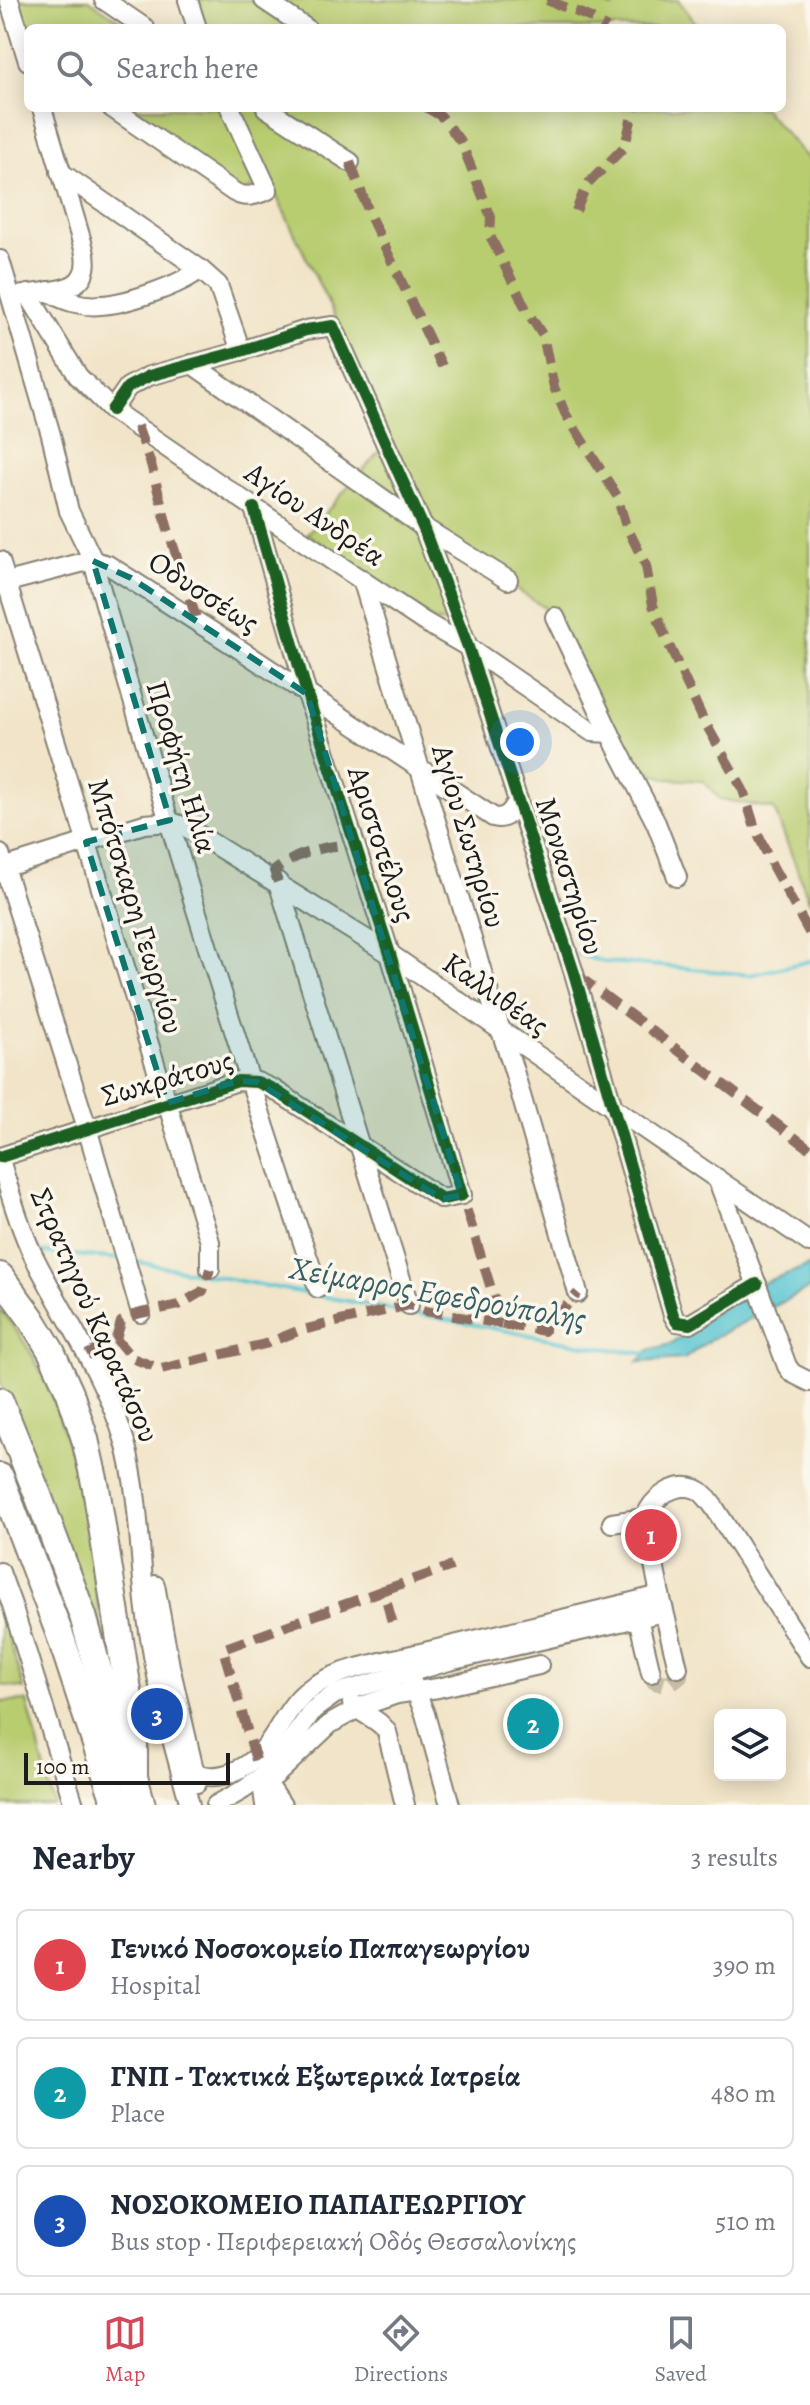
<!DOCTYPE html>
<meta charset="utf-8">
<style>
:root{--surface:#fff;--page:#f6f6f7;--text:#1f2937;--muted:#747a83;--line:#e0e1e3;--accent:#d1495b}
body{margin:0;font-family:Alegreya,serif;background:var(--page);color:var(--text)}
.controls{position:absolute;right:24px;bottom:24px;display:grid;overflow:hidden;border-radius:12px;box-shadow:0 4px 20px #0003}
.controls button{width:72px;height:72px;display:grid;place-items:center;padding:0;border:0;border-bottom:2px solid var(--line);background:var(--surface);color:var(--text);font:40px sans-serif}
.scale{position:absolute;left:24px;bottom:20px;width:206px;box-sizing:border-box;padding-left:8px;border:4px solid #1c1c1c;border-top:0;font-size:22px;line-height:28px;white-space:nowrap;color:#1c1c1c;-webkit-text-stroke:6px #fbf7ec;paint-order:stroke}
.you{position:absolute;left:520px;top:742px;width:28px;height:28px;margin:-20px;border:6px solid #fff;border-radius:50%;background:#1a73e8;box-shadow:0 0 0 12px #1a73e833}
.badge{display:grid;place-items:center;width:52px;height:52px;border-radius:50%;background:var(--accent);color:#fff;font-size:26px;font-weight:700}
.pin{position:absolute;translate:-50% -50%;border:4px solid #fff;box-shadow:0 2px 8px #0006}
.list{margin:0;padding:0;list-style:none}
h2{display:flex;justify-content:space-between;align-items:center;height:104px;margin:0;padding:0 32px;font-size:34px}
h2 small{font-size:26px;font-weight:400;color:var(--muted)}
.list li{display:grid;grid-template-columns:52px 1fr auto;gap:24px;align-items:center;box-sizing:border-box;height:112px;margin:0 16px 16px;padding:0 16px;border:2px solid var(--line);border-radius:12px}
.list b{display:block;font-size:30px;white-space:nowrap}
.list p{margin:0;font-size:26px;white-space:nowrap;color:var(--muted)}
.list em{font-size:26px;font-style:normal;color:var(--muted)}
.icon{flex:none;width:44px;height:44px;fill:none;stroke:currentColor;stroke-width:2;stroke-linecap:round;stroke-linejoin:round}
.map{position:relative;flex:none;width:810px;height:1805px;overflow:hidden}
.search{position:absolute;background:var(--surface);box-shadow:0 4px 20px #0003;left:24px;right:24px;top:24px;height:88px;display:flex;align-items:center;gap:20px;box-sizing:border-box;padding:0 28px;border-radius:12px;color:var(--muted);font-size:30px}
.sheet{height:488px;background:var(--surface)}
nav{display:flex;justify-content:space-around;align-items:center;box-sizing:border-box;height:112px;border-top:2px solid var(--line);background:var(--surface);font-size:22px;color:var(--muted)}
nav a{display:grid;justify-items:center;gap:4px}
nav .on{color:var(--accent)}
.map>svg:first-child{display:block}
.green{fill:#b8cc70;stroke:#6a7446;stroke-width:2}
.water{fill:#5ac6d2;stroke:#3b7177;stroke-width:2}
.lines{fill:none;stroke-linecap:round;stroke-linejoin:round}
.stream{stroke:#5ac6d2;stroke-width:4}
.minor-tunnel{stroke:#c6bca6;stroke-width:18;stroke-dasharray:18 9;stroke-linecap:butt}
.minor-casing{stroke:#868072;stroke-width:22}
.highway-casing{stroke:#868072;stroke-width:30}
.minor{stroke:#fff;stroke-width:18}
.highway{stroke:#fff;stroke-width:26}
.quiet{stroke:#8d6e63;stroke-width:10;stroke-dasharray:20 10;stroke-linecap:butt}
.cycleway-casing{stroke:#fbf7ec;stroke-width:17}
.cycleway{stroke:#1b5e20;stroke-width:12}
.marked{fill:#0f766e;fill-opacity:0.2;stroke:#0f766e;stroke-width:6;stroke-dasharray:16 10;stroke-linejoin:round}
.labels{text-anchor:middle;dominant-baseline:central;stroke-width:7;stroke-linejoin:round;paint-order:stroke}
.street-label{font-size:30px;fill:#1c1c1c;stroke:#fbf7ec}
.water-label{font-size:32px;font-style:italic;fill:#356065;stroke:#fbf7ec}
</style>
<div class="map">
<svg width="810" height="1805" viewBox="0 0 810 1805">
<rect width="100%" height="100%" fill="#fbf7ec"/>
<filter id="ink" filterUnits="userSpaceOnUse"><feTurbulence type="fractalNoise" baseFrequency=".0125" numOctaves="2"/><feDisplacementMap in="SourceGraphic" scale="16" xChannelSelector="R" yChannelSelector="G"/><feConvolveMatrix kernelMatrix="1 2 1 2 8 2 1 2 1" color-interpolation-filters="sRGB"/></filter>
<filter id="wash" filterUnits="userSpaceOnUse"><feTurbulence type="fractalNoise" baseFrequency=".006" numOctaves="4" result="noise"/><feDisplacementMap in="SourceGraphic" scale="32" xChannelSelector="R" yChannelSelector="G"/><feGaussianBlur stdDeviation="1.8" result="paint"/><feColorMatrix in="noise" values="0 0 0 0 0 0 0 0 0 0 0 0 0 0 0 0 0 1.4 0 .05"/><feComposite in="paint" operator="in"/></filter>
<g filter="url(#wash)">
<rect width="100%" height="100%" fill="#f1e4c8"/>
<g class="green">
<polygon points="15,0 89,0 132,28 28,28 28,42"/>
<polygon points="194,0 592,0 613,8 617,0 678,0 700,28 204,28"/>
<polygon points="120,108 763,108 810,161 810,903 774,809 720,799 703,781 667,779 633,765 549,611 507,583 411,512 448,609 448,619 444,623 433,620 307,534 390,439 334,315 268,179 241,194"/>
<path d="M0,1310C77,1393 89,1552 106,1661L0,1381Z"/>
<polygon points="0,1613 1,1613 24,1689 0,1685"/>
<polygon points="27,1701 54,1805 0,1805 0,1702"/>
</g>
<polygon class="water" points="810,1265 810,1288 711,1339 684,1359 638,1362 649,1350 671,1344 729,1302 765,1282"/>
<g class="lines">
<g class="stream">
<polyline points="578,954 603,962 663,966 750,975 810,961"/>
<polyline points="40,1252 120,1259"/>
<polyline points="133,1261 594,1347 648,1354"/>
</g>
</g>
</g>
<g filter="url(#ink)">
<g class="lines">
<polyline class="minor-tunnel" points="651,1673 655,1681 668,1685 679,1676 678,1668"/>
<defs>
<g id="minor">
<polyline points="9,0 28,61"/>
<polyline points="104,0 145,28"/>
<polyline points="188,0 197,28"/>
<polyline points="264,0 306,28"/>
<path d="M112,108L234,192C246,199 256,195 268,190L230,108"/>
<polyline points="266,108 350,162"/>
<polyline points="60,172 200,269"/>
<path d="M0,260L51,435L69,511L92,558C161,803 237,1046 318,1288"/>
<path d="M48,291C63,301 83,307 101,305C125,304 182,285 200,269L218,285L241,351"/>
<polyline points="28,294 78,376 112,410 300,539 423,621 468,647 592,732 610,733"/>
<path d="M18,296C50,289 95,296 84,249L42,108"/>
<polyline points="192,364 423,527 508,580"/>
<polyline points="112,410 128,387 149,376 241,351 306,330 333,326 423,527 468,647 574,973 673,1315 677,1322 690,1324 757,1284"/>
<polyline points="0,561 210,1242 210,1269"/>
<polyline points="362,579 482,972 514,1071 578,1293"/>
<path d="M0,584L84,562L93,561L108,565L244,652L493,817C506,821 512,811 518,800"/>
<polyline points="555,617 616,746 656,823 677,877"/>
<polyline points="0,854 87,1128 141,1313"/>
<polyline points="0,869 144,824 171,822 186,827 390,954 810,1243"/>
<polyline points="278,882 409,1305"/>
<polyline points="0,1157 238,1081 257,1082 273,1089 442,1199 462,1195 390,954 307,694 254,508"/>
<path d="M0,1160C10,1192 19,1226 34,1257C65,1318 105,1376 125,1442C140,1497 139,1554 146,1610C154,1677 172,1741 190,1805"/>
<polyline points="717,1178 787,1366 792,1373 810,1382"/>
<polyline points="612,1523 645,1518"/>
<polyline points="0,1572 12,1605 74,1805"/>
<polyline points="155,1585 170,1666 197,1783"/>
<polyline points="638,1618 651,1673"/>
<path d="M678,1668L660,1595L645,1518C652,1498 675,1481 696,1489C704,1492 709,1501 714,1507L810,1657"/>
<polyline points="412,1682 425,1714 450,1805"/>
<path d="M352,1703C362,1716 379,1718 387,1732L405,1805"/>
<path d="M194,1772C206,1778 217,1777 230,1773C278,1757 277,1706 317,1684C348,1666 394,1660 429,1651C506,1632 583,1615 660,1595"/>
<polyline points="275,1776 330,1724 362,1706 397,1694 438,1688 539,1665"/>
<polyline points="267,1783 282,1805"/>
<polyline points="216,1805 241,1791 265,1774 286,1748 313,1710 335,1694 449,1661 664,1612"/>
<polyline points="265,1805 263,1791 266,1769"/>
</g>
<g id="highway">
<polyline points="0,1276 31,1318 51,1351 70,1393 85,1439 96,1488 134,1729 134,1777"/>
<polyline points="0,1401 38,1495 83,1616 116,1733 134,1777 142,1805"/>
<polyline points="0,1477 60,1635 116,1805"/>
</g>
</defs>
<use href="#minor" class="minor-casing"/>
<use href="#highway" class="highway-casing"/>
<use href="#minor" class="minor"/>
<use href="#highway" class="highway"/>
<g class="quiet">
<polyline points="547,0 587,16 607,28"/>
<polyline points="427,108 441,116 461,142 491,217 490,236 527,311 543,336 554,387 565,413 617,496 625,523 646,566 653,605 667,641 702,717 743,790 755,828 773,867 810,934"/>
<polyline points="350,162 371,218 442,366"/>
<polyline points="576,211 586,186 625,146 634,108"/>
<polyline points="137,426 151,464 167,526 197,621"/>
<path d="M278,882L274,871C296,853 327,844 356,845"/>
<polyline points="577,975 810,1149"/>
<polyline points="502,1324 544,1331 544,1325 557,1316 578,1293"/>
<polyline points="116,1339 121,1322 130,1316 141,1313 179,1305 203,1291 210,1269"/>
<polyline points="87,1355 116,1339 132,1358 161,1369 265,1344 298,1331 409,1305 425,1311 502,1324 462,1195"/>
<polyline points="384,1590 452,1566"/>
<polyline points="256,1760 223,1649 384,1590 394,1631"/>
</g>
<defs>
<g id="cycleway">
<polyline points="112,410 128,387 149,376 241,351 306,330 333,326 423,527 468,647 574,973 673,1315 677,1322 690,1324 757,1284"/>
<polyline points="0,1157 238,1081 257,1082 273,1089 442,1199 462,1195 390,954 307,694 254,508"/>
</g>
</defs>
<use href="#cycleway" class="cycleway-casing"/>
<use href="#cycleway" class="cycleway"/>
</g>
</g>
<path class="marked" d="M93,561L131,578L307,694L462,1195L442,1199L257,1082L238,1081L167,1103L86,842L170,820Z"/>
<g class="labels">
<g class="street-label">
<text transform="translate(315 514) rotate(34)">Αγίου Ανδρέα</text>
<text transform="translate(204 592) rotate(33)">Οδυσσέως</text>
<text transform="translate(182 767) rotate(73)">Προφήτη Ηλία</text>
<text transform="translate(469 836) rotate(73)">Αγίου Σωτηρίου</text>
<text transform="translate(382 844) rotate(72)">Αριστοτέλους</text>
<text transform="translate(570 876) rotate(72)">Μοναστηρίου</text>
<text transform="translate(136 906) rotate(73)">Μπότσκαρη Γεωργίου</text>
<text transform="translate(496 994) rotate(35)">Καλλιθέας</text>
<text transform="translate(167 1078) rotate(-16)">Σωκράτους</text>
<text transform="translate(95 1315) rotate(66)">Στρατηγού Καρατάσου</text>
</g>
<g class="water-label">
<text transform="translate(438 1293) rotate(10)">Χείμαρρος Εφεδρούπολης</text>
</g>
</g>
</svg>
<div class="controls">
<button><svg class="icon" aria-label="layers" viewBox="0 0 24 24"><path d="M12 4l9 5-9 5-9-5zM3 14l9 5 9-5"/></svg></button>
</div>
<div class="scale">100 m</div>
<div class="you"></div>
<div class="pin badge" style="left:651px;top:1535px;background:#e0444e">1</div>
<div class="pin badge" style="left:533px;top:1724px;background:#0f9aa8">2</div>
<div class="pin badge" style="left:157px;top:1714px;background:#1a4fb4">3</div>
<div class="search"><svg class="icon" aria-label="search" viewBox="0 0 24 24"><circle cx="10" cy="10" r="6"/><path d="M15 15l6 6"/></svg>Search here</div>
</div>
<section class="sheet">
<h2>Nearby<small>3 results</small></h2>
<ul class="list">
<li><span class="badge" style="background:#e0444e">1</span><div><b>Γενικό Νοσοκομείο Παπαγεωργίου</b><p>Hospital</p></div><em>390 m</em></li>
<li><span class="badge" style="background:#0f9aa8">2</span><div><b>ΓΝΠ - Τακτικά Εξωτερικά Ιατρεία</b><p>Place</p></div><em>480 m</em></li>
<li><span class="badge" style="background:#1a4fb4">3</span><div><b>ΝΟΣΟΚΟΜΕΙΟ ΠΑΠΑΓΕΩΡΓΙΟΥ</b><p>Bus stop · Περιφερειακή Οδός Θεσσαλονίκης</p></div><em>510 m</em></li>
</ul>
</section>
<nav>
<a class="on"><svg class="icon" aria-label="map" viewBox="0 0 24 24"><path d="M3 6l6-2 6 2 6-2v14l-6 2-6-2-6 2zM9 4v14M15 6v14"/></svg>Map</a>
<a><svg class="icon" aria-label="directions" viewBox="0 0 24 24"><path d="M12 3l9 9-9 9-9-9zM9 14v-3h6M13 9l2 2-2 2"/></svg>Directions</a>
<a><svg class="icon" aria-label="saved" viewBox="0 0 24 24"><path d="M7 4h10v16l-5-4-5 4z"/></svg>Saved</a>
</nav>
